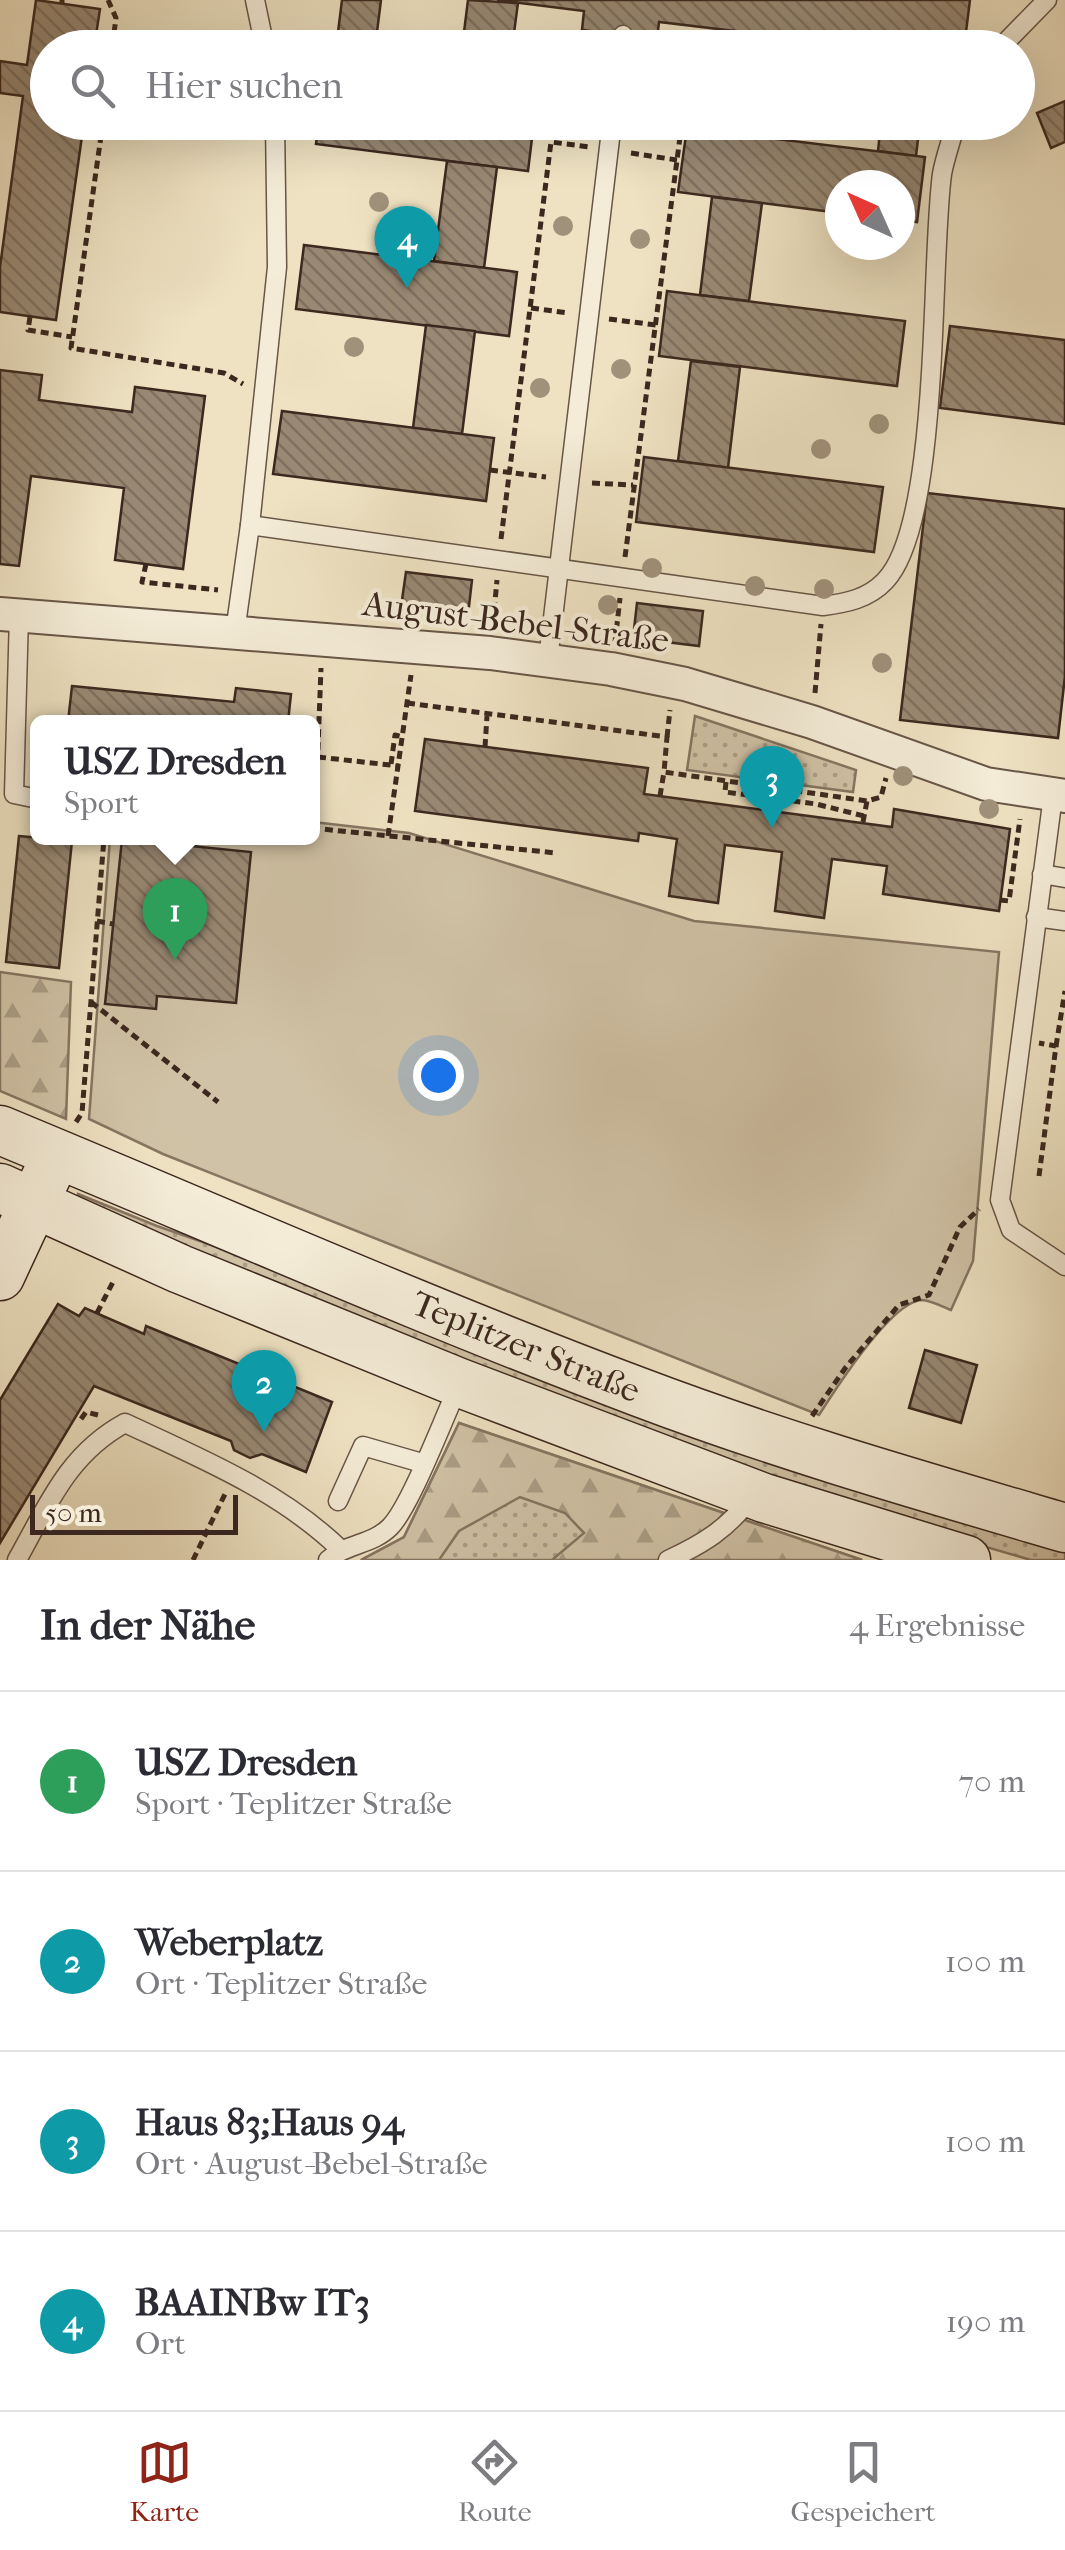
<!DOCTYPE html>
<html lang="de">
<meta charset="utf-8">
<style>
:root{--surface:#fff;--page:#f2f2f3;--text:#2b2b33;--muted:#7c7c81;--line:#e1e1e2;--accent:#8f2418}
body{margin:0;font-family:"IM FELL French Canon",serif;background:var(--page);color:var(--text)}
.compass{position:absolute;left:825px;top:170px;width:90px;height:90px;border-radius:50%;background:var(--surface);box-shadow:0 10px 40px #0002;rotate:315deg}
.scale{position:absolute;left:30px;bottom:25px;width:208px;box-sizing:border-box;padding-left:10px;border:5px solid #3c281f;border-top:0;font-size:28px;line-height:35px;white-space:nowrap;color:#3c281f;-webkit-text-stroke:8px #f4ecd7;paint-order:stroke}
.you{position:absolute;left:438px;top:1075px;width:35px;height:35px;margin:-25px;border:8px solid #fff;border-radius:50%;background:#1a73e8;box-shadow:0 0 0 15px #1a73e833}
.badge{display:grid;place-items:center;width:65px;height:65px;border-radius:50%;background:var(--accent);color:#fff;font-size:32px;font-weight:700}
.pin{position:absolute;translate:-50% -82px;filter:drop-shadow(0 2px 5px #0008)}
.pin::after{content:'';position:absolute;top:52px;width:35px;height:30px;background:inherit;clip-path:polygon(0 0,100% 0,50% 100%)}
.popup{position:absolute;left:30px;top:715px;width:290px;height:130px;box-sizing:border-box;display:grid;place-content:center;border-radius:15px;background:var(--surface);filter:drop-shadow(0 2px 8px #0005);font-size:32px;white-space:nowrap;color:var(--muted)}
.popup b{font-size:38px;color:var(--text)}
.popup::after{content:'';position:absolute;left:50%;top:100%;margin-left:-20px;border:20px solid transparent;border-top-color:var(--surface)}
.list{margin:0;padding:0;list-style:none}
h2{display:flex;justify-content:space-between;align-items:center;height:130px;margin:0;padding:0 40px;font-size:42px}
h2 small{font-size:32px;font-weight:400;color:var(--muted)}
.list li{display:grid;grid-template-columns:65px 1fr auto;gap:30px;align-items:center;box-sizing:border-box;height:180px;padding:0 40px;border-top:2px solid var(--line)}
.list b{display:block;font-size:38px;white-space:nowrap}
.list p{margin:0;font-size:32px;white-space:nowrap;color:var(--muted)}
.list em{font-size:32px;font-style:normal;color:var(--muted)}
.icon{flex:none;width:55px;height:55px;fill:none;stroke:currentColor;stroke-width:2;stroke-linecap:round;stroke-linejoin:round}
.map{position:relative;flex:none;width:1065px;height:1560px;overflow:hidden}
.search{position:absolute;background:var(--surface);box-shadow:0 10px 40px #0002;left:30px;right:30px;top:30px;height:110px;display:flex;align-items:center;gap:25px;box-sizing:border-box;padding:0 35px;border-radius:55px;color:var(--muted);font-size:38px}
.sheet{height:850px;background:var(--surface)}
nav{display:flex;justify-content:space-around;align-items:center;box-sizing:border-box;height:140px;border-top:2px solid var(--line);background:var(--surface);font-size:28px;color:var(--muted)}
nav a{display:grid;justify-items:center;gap:5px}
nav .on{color:var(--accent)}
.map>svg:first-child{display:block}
.grass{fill:url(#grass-dots);stroke:#867562;stroke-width:2.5}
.forest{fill:url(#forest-firs);stroke:#867562;stroke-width:2.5}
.park{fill:#d0c2a6;stroke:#867562;stroke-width:2.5}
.building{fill:url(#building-back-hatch);stroke:#3c281f;stroke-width:2.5}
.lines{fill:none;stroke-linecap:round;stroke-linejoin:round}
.lane-casing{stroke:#685648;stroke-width:21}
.street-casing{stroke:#685648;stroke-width:36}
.secondary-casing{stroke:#3c281f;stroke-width:51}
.path{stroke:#3c281f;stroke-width:5;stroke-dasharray:8 5;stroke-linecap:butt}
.lane{stroke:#f4ecd7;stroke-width:18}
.street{stroke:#f4ecd7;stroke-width:32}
.secondary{stroke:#f4ecd7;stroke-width:48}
.tree{fill:#a0917b}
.labels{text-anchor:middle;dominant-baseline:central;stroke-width:8;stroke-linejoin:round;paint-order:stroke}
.street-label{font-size:35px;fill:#3c281f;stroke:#f4ecd7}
</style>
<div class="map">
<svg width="1065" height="1560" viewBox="0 0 1065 1560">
<defs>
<pattern id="grass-dots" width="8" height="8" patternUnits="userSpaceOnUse" patternTransform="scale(2.5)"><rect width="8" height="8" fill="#d0c2a6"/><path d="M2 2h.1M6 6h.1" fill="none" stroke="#aa9e87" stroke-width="1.8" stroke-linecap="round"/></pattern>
<pattern id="forest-firs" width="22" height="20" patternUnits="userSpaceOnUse" patternTransform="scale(2.5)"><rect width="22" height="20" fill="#d0c2a6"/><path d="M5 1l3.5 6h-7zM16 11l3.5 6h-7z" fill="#aa9e87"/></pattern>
<pattern id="building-back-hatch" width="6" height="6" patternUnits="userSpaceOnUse" patternTransform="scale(2.5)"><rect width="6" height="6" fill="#998974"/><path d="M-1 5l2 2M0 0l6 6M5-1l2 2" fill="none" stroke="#7e705f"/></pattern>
</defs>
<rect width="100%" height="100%" fill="#eee2c2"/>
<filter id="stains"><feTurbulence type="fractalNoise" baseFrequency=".002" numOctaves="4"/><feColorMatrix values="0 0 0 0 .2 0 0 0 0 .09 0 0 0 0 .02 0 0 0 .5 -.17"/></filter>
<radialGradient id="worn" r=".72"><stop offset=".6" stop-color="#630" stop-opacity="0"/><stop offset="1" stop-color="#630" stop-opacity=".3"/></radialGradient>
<g class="grass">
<polygon points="695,716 856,770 853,792 687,770"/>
<polygon points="78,1194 157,1226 1065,1543 1065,1560 1031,1560 835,1503 671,1448 75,1205"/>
<polygon points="459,1423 862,1560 361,1560 404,1537"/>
</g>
<g class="forest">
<polygon points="0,972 71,982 66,1119 0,1091"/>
<polygon points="459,1423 862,1560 552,1560 584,1533 565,1513 520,1497 459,1531 439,1560 361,1560 404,1537"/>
</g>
<path class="park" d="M313,822L409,833L694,921L999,952L973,1261L951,1310C943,1307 930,1300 922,1300C891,1301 835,1390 819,1415L163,1154L89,1119L110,838H312Z"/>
<g class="building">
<polygon points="36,0 100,9 94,48 48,48 48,122 84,122 56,320 0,312 0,267 23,96 0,93 0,61 27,65"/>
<polygon points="342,0 381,0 375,48 336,48"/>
<polygon points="468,0 518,3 512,48 462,48"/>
<polygon points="497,0 970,0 964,48 877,48 659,22 657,39 582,30 584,11"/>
<polygon points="734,31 783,37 782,48 732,48"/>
<polygon points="1065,101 1065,142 1051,148 1037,113"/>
<polygon points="319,122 534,122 528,171 316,144"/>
<polygon points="722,122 772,122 770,138 721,132"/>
<polygon points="881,122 920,122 916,156 878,151"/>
<polygon points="687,128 925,157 917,222 900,220 900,185 840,185 840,213 678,192"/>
<polygon points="447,161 497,167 484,268 434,261"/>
<polygon points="712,197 762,203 749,301 700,295"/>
<polygon points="304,245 517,272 509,336 296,309"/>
<polygon points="667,291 905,321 897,386 659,356"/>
<polygon points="426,325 475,331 462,434 413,428"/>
<polygon points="950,326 1065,340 1065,424 940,408"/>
<polygon points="691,361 740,367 728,468 678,461"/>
<polygon points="0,370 42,375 39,400 132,412 135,387 205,396 183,569 115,560 124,488 31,476 19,566 0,564"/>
<polygon points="282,411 494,438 486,501 273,474"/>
<polygon points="644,457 883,487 874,552 636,522"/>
<polygon points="927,493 1065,509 1065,676 1058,738 900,720"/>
<polygon points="406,572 472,580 468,615 401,607"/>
<polygon points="637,603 703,611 699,646 633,638"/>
<polygon points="72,686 234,702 236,688 291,694 288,722 68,722"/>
<polygon points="425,739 648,768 644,794 892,827 894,809 1010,829 999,911 883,894 887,866 832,859 824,918 775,911 782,852 725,845 718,903 669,896 677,839 639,833 638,841 415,811"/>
<polygon points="19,836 72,841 59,968 6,962"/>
<polygon points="122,839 251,852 236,1003 157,996 156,1009 105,1004"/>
<polygon points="58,1304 79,1316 85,1308 144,1334 146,1326 332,1402 306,1472 262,1454 250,1458 234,1450 231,1441 94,1386 0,1543 0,1400"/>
<polygon points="925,1350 977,1365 961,1423 909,1408"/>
</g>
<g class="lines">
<defs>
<g id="lane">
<polyline points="255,0 265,48"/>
<polyline points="621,47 623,35"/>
<polyline points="1000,48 1047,0"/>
<polyline points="250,525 277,267 275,122"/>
<polyline points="19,615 14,794 38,799"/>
<path d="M235,632L250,525L823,606C846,603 868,599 885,581C941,523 930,261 942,174C945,157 952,139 956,122"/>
<polyline points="548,660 612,122"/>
<polyline points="1053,796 1000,1200 1011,1230 1065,1266"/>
<polyline points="1042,874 1065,878"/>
<polyline points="1036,917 1065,921"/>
<polyline points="338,1501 363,1446 422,1463"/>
<path d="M17,1560C48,1505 68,1454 125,1423C200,1458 280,1491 340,1549"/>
<path d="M328,1560C347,1543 372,1545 390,1527C411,1506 445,1414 460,1383"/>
<path d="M668,1560C703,1544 727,1529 751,1498"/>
</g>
<polyline id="street" points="0,614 490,653 611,669 685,684 812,722 986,784 1065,796"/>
<g id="secondary">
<path d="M0,1130C213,1218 423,1311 639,1392C779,1445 922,1486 1065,1528"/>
<polyline points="0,1188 180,1269 460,1383 764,1498 966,1560"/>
<polyline points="0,1276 47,1175"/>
</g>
</defs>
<use href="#lane" class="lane-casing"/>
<use href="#street" class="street-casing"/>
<use href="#secondary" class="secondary-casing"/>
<g class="path">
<polyline points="108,0 116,18 112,48"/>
<polyline points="62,3 62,0"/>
<polyline points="103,122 71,348 224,373 243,384"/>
<polyline points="631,153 677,160"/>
<polyline points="531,308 568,313"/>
<polyline points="30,317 28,330 72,337"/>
<polyline points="609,319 656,325"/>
<polyline points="490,470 546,477"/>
<polyline points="592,483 633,485"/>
<polyline points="501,539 551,142 590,147"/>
<polyline points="625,557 682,122"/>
<polyline points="146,564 142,582 218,590"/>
<polyline points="493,623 497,580"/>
<polyline points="615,642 620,598"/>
<polyline points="815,693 821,624"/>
<polyline points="407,703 667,737 664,772 867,801 881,797 886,778"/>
<polyline points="667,737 670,710"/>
<polyline points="485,747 487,716"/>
<polyline points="318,757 399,766"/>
<polyline points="391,764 395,735 403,737"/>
<polyline points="726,782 725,792 816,804 864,816"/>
<polyline points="660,796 664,772"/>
<polyline points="863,822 867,801"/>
<polyline points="312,828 556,853"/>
<polyline points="315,828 321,668"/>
<polyline points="388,836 411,675"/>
<polyline points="147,842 148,838"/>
<polyline points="195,847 195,838"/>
<polyline points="1000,900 1009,901 1020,819"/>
<polyline points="97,921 113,924"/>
<polyline points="91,1002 218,1102"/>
<polyline points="1056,1046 1065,991"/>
<polyline points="76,1122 82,1113 104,838"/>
<polyline points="1039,1176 1056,1046 1039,1043"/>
<polyline points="97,1313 114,1280"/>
<polyline points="812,1416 846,1367 899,1305 929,1295 960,1227 979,1209"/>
<polyline points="81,1419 86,1412 98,1415"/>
<polyline points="193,1560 225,1494"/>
</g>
<use href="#lane" class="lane"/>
<use href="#street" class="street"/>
<use href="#secondary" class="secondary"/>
</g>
<g class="tree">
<circle cx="379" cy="202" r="10"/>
<circle cx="563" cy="226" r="10"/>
<circle cx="640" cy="239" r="10"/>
<circle cx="354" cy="347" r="10"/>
<circle cx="621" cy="369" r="10"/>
<circle cx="540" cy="388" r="10"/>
<circle cx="879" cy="424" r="10"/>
<circle cx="821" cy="449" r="10"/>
<circle cx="652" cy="568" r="10"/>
<circle cx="755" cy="586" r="10"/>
<circle cx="824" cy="589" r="10"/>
<circle cx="608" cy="605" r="10"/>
<circle cx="882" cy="663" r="10"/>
<circle cx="903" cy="776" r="10"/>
<circle cx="989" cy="809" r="10"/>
</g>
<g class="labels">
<g class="street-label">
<text transform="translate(516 622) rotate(7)">August-Bebel-Straße</text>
<text transform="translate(526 1347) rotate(22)">Teplitzer Straße</text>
</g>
</g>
<rect width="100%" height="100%" filter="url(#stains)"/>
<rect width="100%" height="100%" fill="url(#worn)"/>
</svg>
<svg class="compass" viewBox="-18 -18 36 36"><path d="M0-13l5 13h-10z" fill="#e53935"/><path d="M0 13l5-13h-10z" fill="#7c7c81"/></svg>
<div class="scale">50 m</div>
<div class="you"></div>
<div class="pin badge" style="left:175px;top:960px;background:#2e9e5b">1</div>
<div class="popup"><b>USZ Dresden</b>Sport</div>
<div class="pin badge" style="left:264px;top:1432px;background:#0f9aa8">2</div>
<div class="pin badge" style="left:772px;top:828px;background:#0f9aa8">3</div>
<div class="pin badge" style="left:407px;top:288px;background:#0f9aa8">4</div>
<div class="search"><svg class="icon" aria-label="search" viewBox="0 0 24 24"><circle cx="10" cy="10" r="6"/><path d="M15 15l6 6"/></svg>Hier suchen</div>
</div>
<section class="sheet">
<h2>In der Nähe<small>4 Ergebnisse</small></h2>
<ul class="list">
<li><span class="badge" style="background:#2e9e5b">1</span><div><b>USZ Dresden</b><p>Sport · Teplitzer Straße</p></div><em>70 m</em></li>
<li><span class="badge" style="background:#0f9aa8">2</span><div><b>Weberplatz</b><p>Ort · Teplitzer Straße</p></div><em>100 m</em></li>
<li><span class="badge" style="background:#0f9aa8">3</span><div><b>Haus 83;Haus 94</b><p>Ort · August-Bebel-Straße</p></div><em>100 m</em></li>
<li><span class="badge" style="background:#0f9aa8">4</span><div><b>BAAINBw IT3</b><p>Ort</p></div><em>190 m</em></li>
</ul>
</section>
<nav>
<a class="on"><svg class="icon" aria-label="map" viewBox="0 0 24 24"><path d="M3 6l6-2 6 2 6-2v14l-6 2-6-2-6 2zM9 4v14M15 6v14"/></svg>Karte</a>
<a><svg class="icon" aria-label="directions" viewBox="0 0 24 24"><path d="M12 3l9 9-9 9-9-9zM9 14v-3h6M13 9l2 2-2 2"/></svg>Route</a>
<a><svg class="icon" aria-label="saved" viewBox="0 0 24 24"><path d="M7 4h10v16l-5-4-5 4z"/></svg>Gespeichert</a>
</nav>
